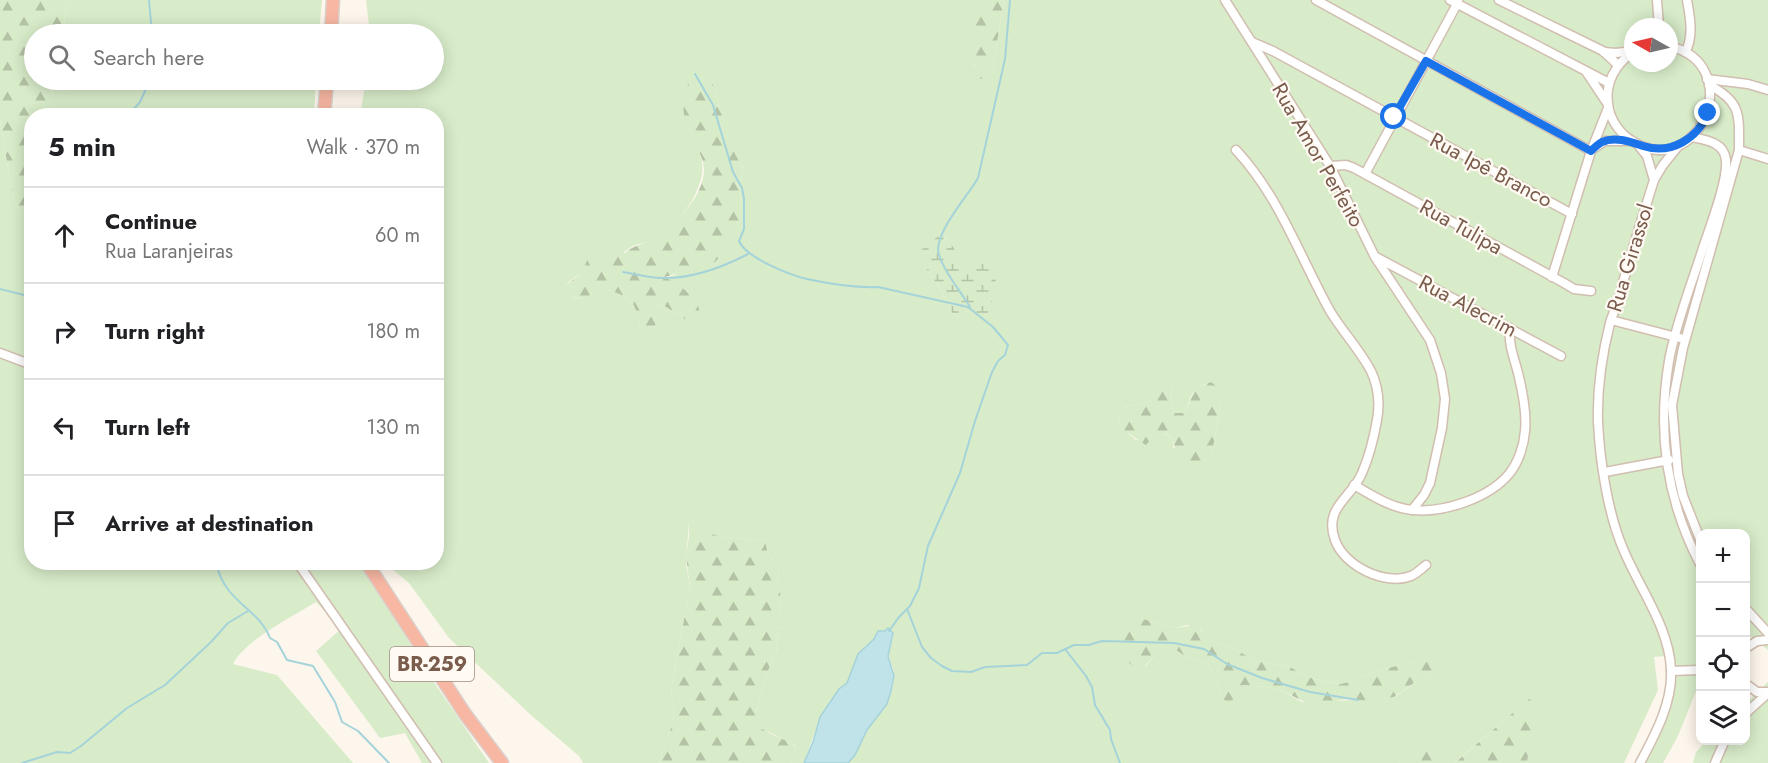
<!DOCTYPE html>
<meta charset="utf-8">
<style>
:root{--surface:#fff;--page:#f2f2f2;--text:#202124;--muted:#757577;--line:#e0e0e0}
body{margin:0;font-family:Jost,sans-serif;background:var(--page);color:var(--text)}
.controls{position:absolute;right:18px;bottom:18px;display:grid;overflow:hidden;border-radius:12px;box-shadow:0 3px 15px #0003}
.controls button{width:54px;height:54px;display:grid;place-items:center;padding:0;border:0;border-bottom:2px solid var(--line);background:var(--surface);color:var(--text);font:30px sans-serif}
.compass{position:absolute;left:1624px;top:18px;width:54px;height:54px;border-radius:50%;background:var(--surface);box-shadow:0 3px 15px #0003;rotate:278deg}
.stop{position:absolute;width:18px;height:18px;margin:-14px;border:4px solid #1a73e8;border-radius:50%;background:#fff}
.stop.end{background:#1a73e8;border-color:#fff;box-shadow:0 2px 6px #0008}
.list{margin:0;padding:0;list-style:none}
h2{display:flex;justify-content:space-between;align-items:center;height:78px;margin:0;padding:0 24px;font-size:26px}
h2 small{font-size:20px;font-weight:400;color:var(--muted)}
.list li{display:grid;grid-template-columns:39px 1fr auto;gap:18px;align-items:center;box-sizing:border-box;height:96px;padding:0 24px;border-top:2px solid var(--line)}
.list b{display:block;font-size:22px;white-space:nowrap}
.list p{margin:0;font-size:20px;white-space:nowrap;color:var(--muted)}
.list em{font-size:20px;font-style:normal;color:var(--muted)}
.icon{flex:none;width:33px;height:33px;fill:none;stroke:currentColor;stroke-width:2;stroke-linecap:round;stroke-linejoin:round}
.map{position:relative;flex:none;width:1768px;height:763px;overflow:hidden}
.search{position:absolute;background:var(--surface);box-shadow:0 3px 15px #0003;left:24px;top:24px;width:420px;height:66px;display:flex;align-items:center;gap:15px;box-sizing:border-box;padding:0 21px;border-radius:33px;color:var(--muted);font-size:22px}
.panel{position:absolute;background:var(--surface);box-shadow:0 3px 15px #0003;left:24px;top:108px;width:420px;height:462px;border-radius:24px}
.map>svg:first-child{display:block}
.green{fill:#d8ecc9;fill-rule:evenodd}
.forest{fill:url(#forest-firs)}
.wetland{fill:url(#wetland-marsh)}
.water{fill:#bfe3e8;stroke:#a5d3da;stroke-width:1.5}
.lines{fill:none;stroke-linecap:round;stroke-linejoin:round}
.stream{stroke:#a5d3da;stroke-width:2}
.minor-casing{stroke:#d1beb0;stroke-width:11}
.highway-casing{stroke:#dad1cd;stroke-width:15}
.minor{stroke:#fff;stroke-width:8}
.highway{stroke:#f7b7a3;stroke-width:12}
.route{stroke:#1a73e8;stroke-width:8}
.labels{text-anchor:middle;dominant-baseline:central;stroke-width:4.5;stroke-linejoin:round;paint-order:stroke}
.shield{fill:#fffaf3;stroke:#a28b7f;stroke-width:1.5}
.shield-label{font-size:20px;font-weight:bold;fill:#7a5c4d}
.street-label{font-size:21px;fill:#7a5c4d;stroke:#fffaf3}
</style>
<div class="map">
<svg width="1768" height="763" viewBox="0 0 1768 763">
<defs>
<pattern id="forest-firs" width="22" height="20" patternUnits="userSpaceOnUse" patternTransform="scale(1.5)"><rect width="22" height="20" fill="#d8ecc9"/><path d="M5 1l3.5 6h-7zM16 11l3.5 6h-7z" fill="#b4c2a5"/></pattern>
<pattern id="wetland-marsh" width="20" height="14" patternUnits="userSpaceOnUse" patternTransform="scale(1.5)"><rect width="20" height="14" fill="#d8ecc9"/><path d="M1 5h8M5 5V1M11 12h8M15 12V8" fill="none" stroke="#b4c2a5"/></pattern>
</defs>
<rect width="100%" height="100%" fill="#fdf6ec"/>
<g class="green">
<polygon points="70,0 322,0 319,34 63,34 66,4"/>
<path d="M366,0H975L974,66L992,73L1004,0H1768V650L1746,633V534H1700L1697,689L1678,736L1663,763H1646L1672,698L1675,664L1665,656L1654,657L1658,690L1624,763H1527L1535,694L1454,763H1439V754L1410,752L1399,763H848C857,753 860,741 867,730C878,713 892,700 894,680C896,662 882,658 893,639L885,631L866,645L858,654L851,678L847,684L839,689L815,732L804,763H791L796,746L769,732L763,731L756,723V711L769,668L776,654L781,597L777,582L779,570L767,550L765,541L724,537L708,533L689,520L686,564L690,587L671,690L674,711L673,722L659,763H583L579,756L532,716L449,638L409,583L387,565L380,563L436,562V116H360L366,80H434V34H370ZM1633,27H1669V63H1633ZM712,81C718,99 732,157 744,168L740,181L741,212L675,275L664,278L688,292L696,326L663,305L656,308L640,328C638,320 637,310 633,304C627,295 608,288 597,290C592,291 589,296 587,300L560,295C569,275 592,267 611,259C619,256 624,252 631,247C637,244 646,243 652,240C674,227 691,208 699,185C705,169 703,156 693,142ZM945,237L962,262L975,265L978,315L966,311L957,317L952,313L941,290L916,254ZM1211,382L1221,403L1211,459L1173,448L1174,440L1164,433L1152,438L1136,440L1118,425C1118,418 1119,412 1124,408C1130,403 1136,406 1143,404C1155,400 1159,391 1172,388L1170,401L1174,413H1185C1192,395 1190,388 1211,382ZM1140,618L1175,628L1187,625L1201,629L1206,636L1214,643L1229,646L1256,661L1290,667L1308,677L1323,681L1342,684L1353,681L1377,671L1419,660L1444,668L1421,678L1395,697L1382,699L1302,702L1280,690L1267,687L1243,685L1235,688L1224,700L1208,663L1187,657L1174,649H1165L1155,655L1145,667Z"/>
<polygon points="53,80 316,80 314,115 51,115"/>
<path d="M0,119L11,187L17,207L31,220L32,562L361,563L429,675L489,763H422L405,733L380,738L316,651L342,628L316,602C293,616 244,641 233,664L277,675L353,763H0Z"/>
<polygon points="1768,682 1768,763 1693,763 1696,752 1706,741 1746,740 1746,703"/>
</g>
<g class="forest">
<polygon points="0,0 70,0 66,4 63,34 34,34 34,80 53,80 51,115 32,116 31,220 17,207 11,187 0,119"/>
<polygon points="975,0 1004,0 992,73 984,79 977,78 973,56"/>
<path d="M696,74L712,81C718,99 733,157 744,168L740,181L741,212L735,240L715,262L665,277C680,286 697,295 700,313L696,326L663,305L656,308L658,321L650,333L640,328C638,320 637,310 633,304C627,295 608,288 597,290C592,291 589,296 587,300L574,297L564,304L559,295L563,288L583,271L589,255C601,250 612,251 625,253C633,245 643,245 653,239C674,227 703,197 704,171C704,159 699,152 693,142C685,127 680,105 686,89C689,82 690,78 696,74Z"/>
<path d="M1211,382L1217,387L1221,403L1211,459C1203,468 1194,468 1182,467L1175,456L1174,440L1165,433L1152,438L1146,445C1137,440 1130,432 1120,431C1117,422 1117,410 1128,406C1132,404 1138,405 1143,404C1153,401 1159,392 1167,387L1172,388L1170,401L1174,413H1185L1195,388Z"/>
<path d="M689,520L708,533L724,537L765,541L767,550L779,570L777,582L781,597L776,654L769,668L756,711V722C762,734 785,737 796,747L791,763H659L673,722L674,711L671,690L690,587L686,558L689,536Z"/>
<path d="M1140,618L1175,628L1196,625L1214,643L1229,646L1256,661L1290,667L1308,677L1323,681L1341,684L1353,681L1377,671L1419,660H1433L1446,665L1444,668L1421,678L1394,697L1372,701L1347,699L1311,705L1280,690L1267,687L1243,685L1235,688V698L1230,702L1224,700L1208,663L1187,657L1174,649H1165L1155,655L1141,670C1123,666 1120,643 1122,627Z"/>
<polygon points="1536,693 1527,763 1454,763 1457,761"/>
<polygon points="1428,750 1439,754 1439,763 1399,763 1410,752"/>
</g>
<path class="wetland" d="M941,234L951,244L963,262C974,264 982,262 993,266C999,283 994,299 987,315H978L966,311L957,317L952,313L941,290L916,254Z"/>
<polygon class="water" points="888,628 893,633 888,656 894,676 891,691 887,704 867,730 855,755 848,763 804,763 813,742 820,717 839,689 847,683 858,654 874,639 878,631 885,631"/>
<g class="lines">
<g class="stream">
<polyline points="149,0 152,34"/>
<path d="M695,74L713,105L733,172L742,188L744,199V229L739,241C746,258 790,275 807,279C830,284 855,288 878,287L968,307L993,327L1008,345L1005,355L998,361L992,372L975,421L960,473L928,546L919,588L910,606L899,617L889,631"/>
<polyline points="128,116 140,102 150,80"/>
<path d="M623,272C636,274 649,278 661,278C691,279 721,268 748,254"/>
<polyline points="0,289 32,297"/>
<path d="M970,307C960,290 945,274 939,255C932,235 968,196 978,178L1005,59L1010,0"/>
<path d="M216,562C224,603 258,607 270,638L277,642L287,660L313,666L335,702L342,722L358,731L389,763"/>
<polyline points="907,609 922,647 931,658 942,666 952,671 971,672 985,667 1027,665 1042,653 1057,653 1074,645 1089,645 1102,641 1174,643 1204,649 1227,664 1262,678 1310,692 1358,700"/>
<polyline points="1065,649 1086,676 1092,687 1095,705 1110,730 1111,739 1120,763"/>
<polyline points="22,763 57,752 70,753 81,746 127,708 165,685 211,642 228,623 248,611"/>
</g>
<defs>
<g id="minor">
<polyline points="1225,0 1330,166 1375,257 1430,340 1441,373 1445,399 1442,428 1430,483 1424,495 1412,510"/>
<polyline points="1316,0 1591,151"/>
<polyline points="1450,0 1609,83"/>
<polyline points="1499,0 1603,51 1618,65"/>
<polyline points="1657,0 1659,27"/>
<polyline points="1252,42 1273,51 1572,214"/>
<polyline points="1604,52 1616,53 1633,51"/>
<path d="M1633,52C1616,64 1605,82 1608,103C1609,118 1619,133 1632,141C1698,183 1749,65 1669,46"/>
<path d="M1685,52C1694,38 1690,16 1687,0"/>
<polyline points="1587,73 1607,103"/>
<polyline points="1707,79 1748,84 1768,90"/>
<path d="M1691,137C1706,140 1724,142 1726,160C1728,180 1710,227 1703,248C1692,283 1675,326 1669,361C1657,432 1667,501 1700,564"/>
<polyline points="1639,146 1647,156 1654,180"/>
<polyline points="1593,149 1605,141 1632,141"/>
<path d="M1236,150C1279,196 1300,257 1330,311C1342,331 1360,350 1371,371C1378,386 1380,404 1377,420C1374,437 1369,457 1362,473C1352,498 1323,507 1335,540C1344,566 1385,586 1411,576C1416,574 1421,569 1426,565"/>
<polyline points="1739,150 1768,159"/>
<polyline points="1330,166 1346,165 1354,168 1564,283 1574,289 1591,291"/>
<polyline points="1365,174 1457,4 1458,0"/>
<polyline points="1376,257 1561,356"/>
<polyline points="1552,277 1591,151 1608,108"/>
<polyline points="1611,320 1680,338"/>
<polyline points="0,353 32,365"/>
<polyline points="1605,472 1669,460"/>
<path d="M1354,485C1373,496 1391,508 1413,510C1444,513 1489,498 1509,474C1518,463 1524,446 1525,431C1527,413 1523,394 1519,377C1515,360 1508,345 1510,328"/>
<path d="M1700,539L1683,496L1678,474L1672,405L1683,348L1739,150C1739,115 1742,102 1709,85"/>
<polyline points="297,562 437,763"/>
<polyline points="1746,609 1768,633"/>
<polyline points="1746,648 1757,641 1768,640"/>
<polyline points="1671,671 1700,670"/>
<polyline points="1746,684 1757,692 1768,692"/>
<polyline points="1746,713 1768,693"/>
<path d="M1640,763C1655,735 1673,702 1671,669C1669,627 1640,589 1624,551C1608,515 1600,462 1598,422C1597,390 1602,355 1610,323C1612,315 1617,306 1619,298C1629,258 1642,219 1654,180L1663,165L1679,145"/>
<polyline points="1715,763 1725,740"/>
</g>
<g id="highway">
<polyline points="331,34 333,0"/>
<polyline points="324,116 327,80"/>
<polyline points="366,562 465,714 502,763"/>
</g>
</defs>
<use href="#minor" class="minor-casing"/>
<use href="#highway" class="highway-casing"/>
<use href="#minor" class="minor"/>
<use href="#highway" class="highway"/>
</g>
<g class="lines">
<path class="route" d="M1394,117L1426,61L1591,151C1594,148 1598,144 1602,142C1615,136 1631,142 1643,146C1671,155 1697,139 1708,113"/>
</g>
<g class="labels">
<rect class="shield" x="390" y="647" width="84" height="34" rx="4.5"/>
<g class="shield-label">
<text x="432" y="664">BR-259</text>
</g>
<g class="street-label">
<text transform="translate(1318 155) rotate(60)">Rua Amor Perfeito</text>
<text transform="translate(1491 170) rotate(28)">Rua Ipê Branco</text>
<text transform="translate(1461 227) rotate(29)">Rua Tulipa</text>
<text transform="translate(1630 258) rotate(-73)">Rua Girassol</text>
<text transform="translate(1468 306) rotate(28)">Rua Alecrim</text>
</g>
</g>
</svg>
<div class="controls">
<button>+</button>
<button>−</button>
<button><svg class="icon" aria-label="locate" viewBox="0 0 24 24"><circle cx="12" cy="12" r="6"/><path d="M12 2v4M12 18v4M2 12h4M18 12h4"/></svg></button>
<button><svg class="icon" aria-label="layers" viewBox="0 0 24 24"><path d="M12 4l9 5-9 5-9-5zM3 14l9 5 9-5"/></svg></button>
</div>
<svg class="compass" viewBox="-18 -18 36 36"><path d="M0-13l5 13h-10z" fill="#e53935"/><path d="M0 13l5-13h-10z" fill="#757577"/></svg>
<div class="stop" style="left:1394px;top:117px"></div>
<div class="stop end" style="left:1708px;top:113px"></div>
<div class="search"><svg class="icon" aria-label="search" viewBox="0 0 24 24"><circle cx="10" cy="10" r="6"/><path d="M15 15l6 6"/></svg>Search here</div>
<section class="panel">
<h2>5 min<small>Walk · 370 m</small></h2>
<ul class="list">
<li><svg class="icon" aria-label="ahead" viewBox="0 0 24 24"><path d="M12 20V5M6 11l6-6 6 6"/></svg><div><b>Continue</b><p>Rua Laranjeiras</p></div><em>60 m</em></li>
<li><svg class="icon" aria-label="right" viewBox="0 0 24 24"><path d="M7 20v-9h11M14 6l5 5-5 5"/></svg><div><b>Turn right</b></div><em>180 m</em></li>
<li><svg class="icon" aria-label="left" viewBox="0 0 24 24"><path d="M17 20v-9H6M10 6l-5 5 5 5"/></svg><div><b>Turn left</b></div><em>130 m</em></li>
<li><svg class="icon" aria-label="arrive" viewBox="0 0 24 24"><path d="M6 21V4h12l-3 4 3 4H6"/></svg><div><b>Arrive at destination</b></div></li>
</ul>
</section>
</div>
